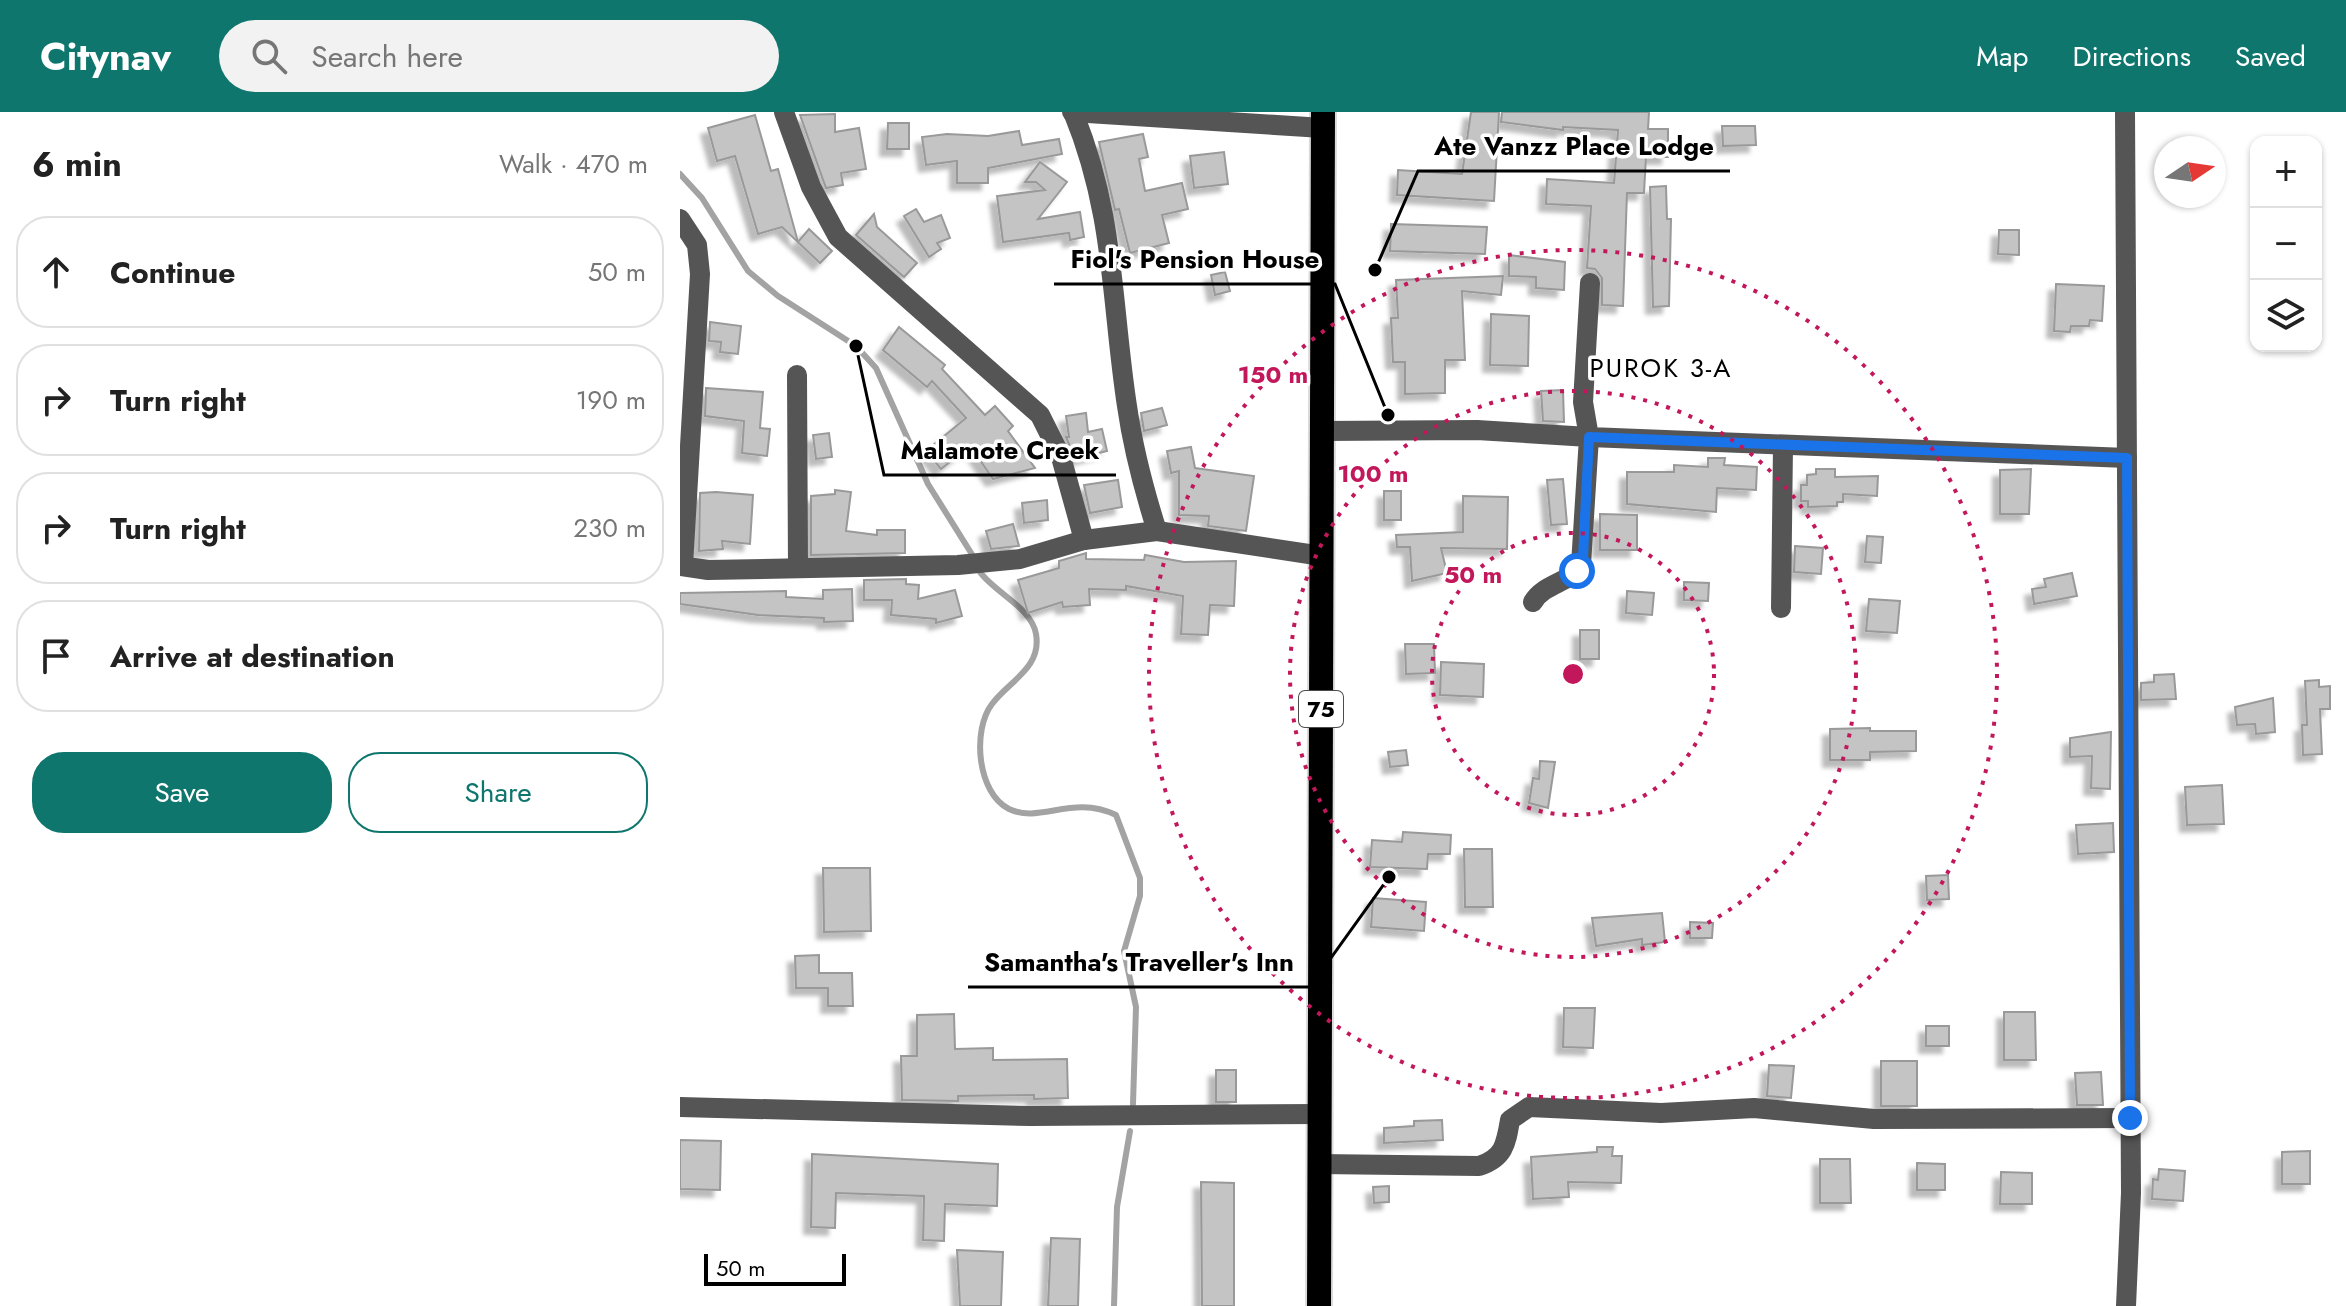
<!DOCTYPE html>
<meta charset="utf-8">
<style>
:root{--surface:#fff;--page:#f2f2f2;--text:#222;--muted:#767676;--line:#e0e0e0;--accent:#0f766e}
body{margin:0;font-family:Jost,sans-serif;background:var(--page);color:var(--text)}
.controls{position:absolute;right:24px;top:24px;display:grid;overflow:hidden;border-radius:16px;box-shadow:0 2px 6px #0004}
.controls button{width:72px;height:72px;display:grid;place-items:center;padding:0;border:0;border-bottom:2px solid var(--line);background:var(--surface);color:var(--text);font:40px sans-serif}
.compass{position:absolute;left:1474px;top:24px;width:72px;height:72px;border-radius:50%;background:var(--surface);box-shadow:0 2px 6px #0004;rotate:77deg}
.scale{position:absolute;left:24px;bottom:20px;width:142px;box-sizing:border-box;padding-left:8px;border:4px solid #000;border-top:0;font-size:22px;line-height:28px;white-space:nowrap;color:#000;-webkit-text-stroke:6px #fff;paint-order:stroke}
.stop{position:absolute;width:24px;height:24px;margin:-18px;border:6px solid #1a73e8;border-radius:50%;background:#fff}
.stop.end{background:#1a73e8;border-color:#fff;box-shadow:0 2px 8px #0008}
.list{margin:0;padding:0;list-style:none}
h2{display:flex;justify-content:space-between;align-items:center;height:104px;margin:0;padding:0 32px;font-size:34px}
h2 small{font-size:26px;font-weight:400;color:var(--muted)}
.list li{display:grid;grid-template-columns:52px 1fr auto;gap:24px;align-items:center;box-sizing:border-box;height:112px;margin:0 16px 16px;padding:0 16px;border:2px solid var(--line);border-radius:32px}
.list b{display:block;font-size:30px;white-space:nowrap}
.list em{font-size:26px;font-style:normal;color:var(--muted)}
.actions{display:flex;gap:16px;padding:24px 32px}
.actions a{flex:1;padding:18px 0;border:2px solid var(--accent);border-radius:32px;text-align:center;font-size:28px;color:var(--accent)}
.actions .main{background:var(--accent);color:#fff}
.icon{flex:none;width:44px;height:44px;fill:none;stroke:currentColor;stroke-width:2;stroke-linecap:round;stroke-linejoin:round}
.map{position:relative;flex:none;width:1666px;height:1194px;overflow:hidden}
header{display:flex;align-items:center;gap:48px;box-sizing:border-box;height:112px;padding:0 40px;background:var(--accent);color:#fff}
header strong{font-size:38px}
nav{display:flex;gap:44px;margin-inline-start:auto;font-size:28px}
.search{width:560px;height:72px;background:var(--page);display:flex;align-items:center;gap:20px;box-sizing:border-box;padding:0 28px;border-radius:44px;color:var(--muted);font-size:30px}
main{display:flex}
aside{flex:1;background:var(--surface)}
.map>svg:first-child{display:block}
.lines{fill:none;stroke-linecap:round;stroke-linejoin:round}
.stream{stroke:#a3a3a3;stroke-width:6}
.building{fill:#c4c4c4;stroke:#999;stroke-width:2;filter:url(#shadow)}
.highway-casing{stroke:#dbdbdb;stroke-width:28}
.minor{stroke:#555;stroke-width:20}
.highway{stroke:#000;stroke-width:24}
.route{stroke:#1a73e8;stroke-width:10}
.ring{fill:none;stroke:#c2185b;stroke-width:4;stroke-dasharray:4 8}
.labels{text-anchor:middle;dominant-baseline:central;stroke-width:7;stroke-linejoin:round;paint-order:stroke}
.shield{fill:#fff;stroke:#4c4c4c;stroke-width:2}
.shield-label{font-size:22px;font-weight:bold;fill:#000}
.neighbourhood-label{font-size:26px;letter-spacing:2px;fill:#000;stroke:#fff}
.centre{fill:#c2185b;stroke:#fff;stroke-width:4}
.ring-label{font-size:24px;text-anchor:middle;font-weight:bold;fill:#c2185b;stroke:#fff;stroke-width:7;stroke-linejoin:round;paint-order:stroke}
.leader{fill:none;stroke:#000;stroke-width:3}
.callout-dot{fill:#000;stroke:#fff;stroke-width:3}
.callout-label{font-size:26px;text-anchor:middle;font-weight:bold;fill:#000;stroke:#fff;stroke-width:7;stroke-linejoin:round;paint-order:stroke}
</style>
<header>
<strong>Citynav</strong>
<div class="search"><svg class="icon" aria-label="search" viewBox="0 0 24 24"><circle cx="10" cy="10" r="6"/><path d="M15 15l6 6"/></svg>Search here</div>
<nav><a>Map</a><a>Directions</a><a>Saved</a></nav>
</header>
<main>
<aside>
<h2>6 min<small>Walk · 470 m</small></h2>
<ul class="list">
<li><svg class="icon" aria-label="ahead" viewBox="0 0 24 24"><path d="M12 20V5M6 11l6-6 6 6"/></svg><div><b>Continue</b></div><em>50 m</em></li>
<li><svg class="icon" aria-label="right" viewBox="0 0 24 24"><path d="M7 20v-9h11M14 6l5 5-5 5"/></svg><div><b>Turn right</b></div><em>190 m</em></li>
<li><svg class="icon" aria-label="right" viewBox="0 0 24 24"><path d="M7 20v-9h11M14 6l5 5-5 5"/></svg><div><b>Turn right</b></div><em>230 m</em></li>
<li><svg class="icon" aria-label="arrive" viewBox="0 0 24 24"><path d="M6 21V4h12l-3 4 3 4H6"/></svg><div><b>Arrive at destination</b></div></li>
</ul>
<div class="actions"><a class="main">Save</a><a>Share</a></div>
</aside>
<div class="map">
<svg width="1666" height="1194" viewBox="0 0 1666 1194">
<defs>
<filter id="shadow"><feDropShadow dx="-7" dy="7" stdDeviation="2" flood-color="#0004"/></filter>
</defs>
<rect width="100%" height="100%" fill="#fff"/>
<g class="lines">
<g class="stream">
<polyline points="0,62 22,86 68,159 98,184 176,234 196,256 248,372 293,444"/>
<path d="M300,460C314,480 352,496 356,522C362,556 329,569 312,592C292,618 297,681 329,697C361,712 392,682 436,703L460,766V784L444,839L456,895L453,992"/>
<polyline points="434,1194 437,1095 450,1019"/>
</g>
</g>
<g class="building">
<polygon points="791,0 819,0 814,89 717,83 718,58 782,62"/>
<polygon points="822,0 969,0 968,17 988,17 988,45 966,45 964,81 947,81 943,194 922,193 922,166 915,157 907,156 911,94 866,92 867,67 934,71 938,18 883,15 883,18 821,10"/>
<polygon points="155,2 155,20 179,16 186,57 161,61 163,73 146,76 120,3"/>
<polygon points="75,3 91,59 98,57 118,130 129,117 152,139 140,151 102,115 78,122 55,44 37,49 28,16"/>
<polygon points="208,11 229,11 229,37 207,37"/>
<polygon points="1042,14 1075,14 1076,33 1043,34"/>
<polygon points="339,19 342,33 379,27 382,42 308,56 308,71 277,71 277,49 246,53 242,25 267,22 308,24"/>
<polygon points="463,22 468,45 459,47 465,79 502,71 508,97 482,103 489,131 450,141 439,97 435,98 419,30"/>
<polygon points="544,40 548,72 514,76 510,44"/>
<polygon points="360,50 387,70 358,107 400,100 404,125 390,128 389,121 323,130 317,84 365,78 356,70 345,70"/>
<polygon points="986,74 987,107 991,107 989,194 973,195 970,75"/>
<polygon points="236,97 244,110 261,103 270,126 257,131 261,137 249,145 224,104"/>
<polygon points="194,102 197,115 237,151 224,165 176,123"/>
<polygon points="711,112 807,115 805,142 710,139"/>
<polygon points="1319,118 1339,118 1339,143 1318,142"/>
<polygon points="829,143 885,150 884,178 856,176 856,165 829,164"/>
<polygon points="545,160 550,179 535,183 531,163"/>
<polygon points="823,164 821,183 782,179 785,248 765,248 765,281 725,282 725,250 713,250 711,206 718,206 716,168"/>
<polygon points="1376,172 1424,174 1422,209 1410,208 1409,214 1391,214 1390,220 1374,219"/>
<polygon points="811,202 849,204 848,254 810,253"/>
<polygon points="30,210 61,214 58,242 40,240 41,230 29,229"/>
<polygon points="219,215 265,253 262,257 305,303 315,294 333,314 328,319 355,356 313,367 290,334 261,357 246,339 286,306 252,269 247,275 203,238"/>
<polygon points="26,276 83,280 80,316 90,317 87,344 62,341 64,309 25,304"/>
<polygon points="883,278 884,310 863,309 861,279"/>
<polygon points="482,296 487,313 464,319 461,301"/>
<polygon points="406,301 408,320 422,317 427,339 395,347 386,325 389,325 386,304"/>
<polygon points="149,321 152,345 136,347 133,323"/>
<polygon points="511,335 515,356 574,364 566,419 528,414 529,404 499,403 499,359 491,361 487,339"/>
<polygon points="1028,346 1045,346 1044,353 1077,355 1076,378 1037,376 1036,400 947,392 947,360 994,360 994,353 1028,355"/>
<polygon points="1136,357 1155,357 1155,365 1198,364 1197,384 1163,382 1163,390 1157,390 1157,394 1128,395 1128,389 1121,389 1121,373 1127,373 1127,363 1136,362"/>
<polygon points="1351,357 1349,402 1320,402 1320,358"/>
<polygon points="883,367 887,412 871,413 867,368"/>
<polygon points="438,368 442,395 410,401 404,373"/>
<polygon points="155,378 171,380 166,419 197,423 197,418 225,418 225,441 131,443 131,384 155,382"/>
<rect x="704" y="379" width="17" height="29"/>
<polygon points="36,380 73,383 70,432 42,429 43,437 19,439 20,381"/>
<polygon points="783,384 828,385 827,437 761,436 767,461 732,469 730,435 717,435 716,423 783,420"/>
<polygon points="367,388 368,408 344,411 342,391"/>
<polygon points="920,402 957,403 957,438 920,438"/>
<polygon points="333,412 339,434 311,437 306,419"/>
<polygon points="1187,424 1203,425 1201,451 1185,450"/>
<polygon points="1115,434 1143,436 1141,462 1114,460"/>
<polygon points="406,441 406,447 464,448 465,443 504,450 556,449 554,494 530,493 528,523 501,522 503,484 446,474 446,478 409,477 410,493 383,495 382,490 348,501 338,468 379,456 379,449"/>
<polygon points="1392,461 1397,484 1354,492 1352,477 1366,475 1364,467"/>
<polygon points="226,467 226,472 239,473 238,487 275,478 282,504 256,511 256,507 211,503 212,488 184,488 184,468"/>
<polygon points="1004,470 1029,471 1028,489 1004,488"/>
<polygon points="172,477 173,509 144,510 144,506 78,503 0,492 0,481 106,479 106,485 143,487 143,478"/>
<polygon points="947,479 974,481 972,503 946,501"/>
<polygon points="1189,487 1220,489 1217,521 1186,519"/>
<rect x="900" y="518" width="19" height="29"/>
<polygon points="725,532 754,532 755,561 726,562"/>
<polygon points="761,550 804,552 803,585 760,583"/>
<polygon points="1494,562 1496,587 1461,588 1461,571 1474,570 1474,563"/>
<polygon points="1639,568 1639,575 1650,574 1650,597 1640,597 1642,642 1623,643 1622,613 1627,613 1625,569"/>
<polygon points="1593,586 1595,620 1576,622 1575,612 1557,613 1555,595"/>
<polygon points="1190,616 1190,619 1236,619 1236,639 1190,640 1190,648 1150,648 1150,617"/>
<polygon points="1431,620 1430,677 1411,676 1412,644 1390,645 1390,626"/>
<polygon points="726,638 728,653 710,655 708,640"/>
<polygon points="860,649 875,650 868,696 849,691 853,666 859,667"/>
<polygon points="1542,673 1544,712 1507,713 1505,675"/>
<polygon points="1433,711 1434,740 1398,742 1396,713"/>
<polygon points="723,720 771,723 770,742 748,742 747,757 690,755 692,728 722,730"/>
<polygon points="784,737 812,737 813,795 785,795"/>
<polygon points="143,756 190,756 191,819 144,820"/>
<polygon points="1268,763 1269,787 1247,788 1246,764"/>
<polygon points="693,786 746,790 744,819 691,815"/>
<polygon points="982,801 985,830 962,833 962,827 916,834 912,806"/>
<polygon points="1010,810 1033,811 1032,826 1010,826"/>
<polygon points="139,843 139,861 172,861 173,894 148,894 148,876 116,876 115,844"/>
<polygon points="884,896 915,896 913,936 883,935"/>
<polygon points="1324,900 1355,900 1356,948 1324,948"/>
<polygon points="274,902 275,937 313,936 313,948 387,947 388,986 354,987 354,983 278,984 278,989 222,988 221,944 237,944 237,903"/>
<rect x="1246" y="914" width="23" height="20"/>
<rect x="1201" y="949" width="36" height="45"/>
<polygon points="1089,953 1114,954 1111,986 1087,984"/>
<rect x="536" y="958" width="20" height="32"/>
<polygon points="1421,960 1423,993 1397,993 1395,961"/>
<polygon points="762,1008 763,1028 704,1031 704,1016 734,1014 734,1009"/>
<polygon points="0,1028 41,1029 40,1078 0,1077"/>
<polygon points="917,1035 933,1035 932,1044 942,1044 941,1071 888,1070 889,1085 853,1087 851,1045 917,1040"/>
<polygon points="1630,1039 1630,1072 1602,1072 1602,1040"/>
<polygon points="132,1042 318,1052 317,1094 265,1092 264,1129 243,1128 244,1084 156,1081 155,1116 131,1115"/>
<polygon points="1140,1047 1170,1047 1171,1091 1140,1091"/>
<polygon points="1237,1051 1265,1052 1265,1078 1237,1078"/>
<polygon points="1479,1057 1505,1059 1503,1089 1472,1087 1473,1067 1478,1068"/>
<polygon points="1321,1060 1352,1061 1352,1092 1320,1092"/>
<polygon points="521,1070 554,1071 554,1194 522,1194"/>
<polygon points="709,1074 709,1090 694,1091 693,1075"/>
<polygon points="371,1126 400,1127 398,1194 368,1194"/>
<polygon points="277,1138 323,1140 321,1194 280,1194"/>
</g>
<g class="lines">
<defs>
<polyline id="highway" points="639,1194 643,0"/>
</defs>
<use href="#highway" class="highway-casing"/>
<g class="minor">
<polyline points="104,0 131,75 158,125 360,303 381,345 404,428"/>
<polyline points="392,0 643,16"/>
<path d="M393,0C435,102 431,189 447,294C453,336 464,378 477,419"/>
<polyline points="1445,0 1451,1081 1446,1194"/>
<polyline points="0,107 17,133 20,162 3,454"/>
<polyline points="910,171 903,290 909,325 1447,346"/>
<polyline points="117,263 118,455"/>
<path d="M642,319L797,318L909,325L901,453C891,471 864,471 853,490"/>
<polyline points="0,454 28,458 278,453 340,447 404,428 477,419 642,444"/>
<polyline points="1101,496 1103,334"/>
<polyline points="0,995 350,1004 639,1002"/>
<path d="M639,1052L799,1054C824,1046 826,1032 830,1008L849,995L981,1001L1074,996L1194,1007L1450,1006"/>
</g>
<use href="#highway" class="highway"/>
</g>
<g class="lines">
<polyline class="route" points="897,459 903,445 909,325 1447,346 1450,1006"/>
</g>
<g class="ring">
<circle cx="893" cy="562" r="141"/>
<circle cx="893" cy="562" r="283"/>
<circle cx="893" cy="562" r="424"/>
</g>
<g class="labels">
<rect class="shield" x="619" y="579" width="44" height="36" rx="6"/>
<g class="shield-label">
<text x="641" y="597">75</text>
</g>
<g class="neighbourhood-label">
<text x="981" y="256">PUROK 3-A</text>
</g>
</g>
<circle cx="893" cy="562" r="12" class="centre"/>
<g class="ring-label">
<text x="593" y="271">150 m</text>
<text x="693" y="370">100 m</text>
<text x="793" y="471">50 m</text>
</g>
<path class="leader" d="M695 158L738 59H1050M708 303L655 172H374M176 234L204 363H436M709 765L630 875H288"/>
<g class="callout-dot">
<circle cx="695" cy="158" r="8"/>
<circle cx="708" cy="303" r="8"/>
<circle cx="176" cy="234" r="8"/>
<circle cx="709" cy="765" r="8"/>
</g>
<g class="callout-label">
<text x="894" y="43">Ate Vanzz Place Lodge</text>
<text x="515" y="156">Fiol's Pension House</text>
<text x="320" y="347">Malamote Creek</text>
<text x="459" y="859">Samantha's Traveller's Inn</text>
</g>
</svg>
<div class="controls">
<button>+</button>
<button>−</button>
<button><svg class="icon" aria-label="layers" viewBox="0 0 24 24"><path d="M12 4l9 5-9 5-9-5zM3 14l9 5 9-5"/></svg></button>
</div>
<svg class="compass" viewBox="-18 -18 36 36"><path d="M0-13l5 13h-10z" fill="#e53935"/><path d="M0 13l5-13h-10z" fill="#767676"/></svg>
<div class="scale">50 m</div>
<div class="stop" style="left:897px;top:459px"></div>
<div class="stop end" style="left:1450px;top:1006px"></div>
</div>
</main>
